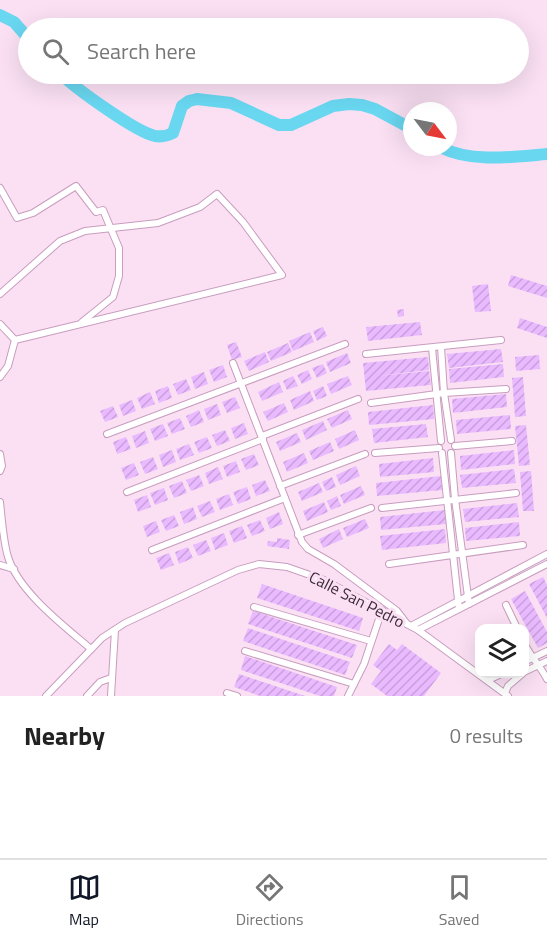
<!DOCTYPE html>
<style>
:root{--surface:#fff;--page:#f6f6f6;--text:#222;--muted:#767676;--line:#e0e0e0;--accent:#111827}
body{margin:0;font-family:"Titillium Web",sans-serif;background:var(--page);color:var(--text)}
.controls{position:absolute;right:18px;bottom:18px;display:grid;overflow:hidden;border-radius:12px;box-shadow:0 6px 24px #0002}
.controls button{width:54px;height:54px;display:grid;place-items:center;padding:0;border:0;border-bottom:2px solid var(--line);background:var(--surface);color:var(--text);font:30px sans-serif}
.compass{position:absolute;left:403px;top:102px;width:54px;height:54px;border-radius:50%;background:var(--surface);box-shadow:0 6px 24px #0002;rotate:122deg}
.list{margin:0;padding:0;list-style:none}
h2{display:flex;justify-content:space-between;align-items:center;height:78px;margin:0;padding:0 24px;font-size:26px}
h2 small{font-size:20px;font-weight:400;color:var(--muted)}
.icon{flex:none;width:33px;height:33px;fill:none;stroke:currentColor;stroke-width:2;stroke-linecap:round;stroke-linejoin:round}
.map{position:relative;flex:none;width:547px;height:696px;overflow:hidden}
.search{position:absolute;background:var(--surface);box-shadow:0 6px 24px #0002;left:18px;right:18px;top:18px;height:66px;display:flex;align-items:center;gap:15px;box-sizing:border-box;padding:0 21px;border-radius:33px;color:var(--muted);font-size:22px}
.sheet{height:162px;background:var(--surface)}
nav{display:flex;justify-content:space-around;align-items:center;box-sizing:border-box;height:84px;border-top:2px solid var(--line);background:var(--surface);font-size:16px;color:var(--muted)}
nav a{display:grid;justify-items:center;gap:3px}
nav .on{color:var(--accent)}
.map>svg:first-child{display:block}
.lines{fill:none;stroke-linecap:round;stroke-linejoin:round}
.river{stroke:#69d7f0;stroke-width:12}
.building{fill:url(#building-hatch)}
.minor-casing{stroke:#c89dbe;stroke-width:8}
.minor{stroke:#fff;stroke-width:6}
.labels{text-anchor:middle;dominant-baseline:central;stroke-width:6;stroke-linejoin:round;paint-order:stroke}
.street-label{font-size:16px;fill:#3b2a37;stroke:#fbe0f4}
</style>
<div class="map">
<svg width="547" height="696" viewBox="0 0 547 696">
<defs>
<pattern id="building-hatch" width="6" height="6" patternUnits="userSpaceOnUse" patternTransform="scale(1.5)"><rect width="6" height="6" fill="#e9baff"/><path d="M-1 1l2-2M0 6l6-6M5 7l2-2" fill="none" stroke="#c9a0db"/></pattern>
</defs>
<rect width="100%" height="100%" fill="#fbe0f4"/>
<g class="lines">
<g class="river">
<polyline points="0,15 14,22 28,38"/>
<path d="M61,74C75,88 136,132 155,136C161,137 167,136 173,133L182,106L189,101L197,99L231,103L279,125H291L333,106L349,104L362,105L375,109L412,129"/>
<path d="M440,147C471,163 513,157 547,154"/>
</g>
</g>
<g class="building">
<polygon points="511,275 547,286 547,298 508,286"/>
<polygon points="488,284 491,311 475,312 472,286"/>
<polygon points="404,309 404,316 398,317 397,310"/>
<polygon points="520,318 547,327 547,338 517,328"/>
<polygon points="420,322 422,335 368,341 366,327"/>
<polygon points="323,327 327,336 317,341 313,331"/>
<polygon points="310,332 314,342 293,351 289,341"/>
<polygon points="236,342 242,357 232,360 227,345"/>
<polygon points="288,343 292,352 271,361 267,352"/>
<polygon points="501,349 503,362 449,368 447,354"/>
<polygon points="265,352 269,362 249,371 244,361"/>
<polygon points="347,353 351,363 330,372 326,362"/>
<polygon points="539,355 540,369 516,371 515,357"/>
<polygon points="428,357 429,370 377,376 429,371 431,385 366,391 363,363"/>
<polygon points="323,364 327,373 317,378 312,368"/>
<polygon points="503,364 504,377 450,383 449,369"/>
<polygon points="223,365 227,377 214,382 209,370"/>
<polygon points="308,370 312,379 302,384 297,375"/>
<polygon points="204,372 208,384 195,389 191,377"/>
<polygon points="293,376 298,386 287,390 283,381"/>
<polygon points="348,376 352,385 331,394 327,384"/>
<polygon points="523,377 526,416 515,417 512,378"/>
<polygon points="186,379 191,390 178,395 173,384"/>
<polygon points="279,382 283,392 262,401 258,392"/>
<polygon points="168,386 172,398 159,403 155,391"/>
<polygon points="323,386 327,396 317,400 313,391"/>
<polygon points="310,391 314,401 294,410 290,400"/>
<polygon points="150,392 155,404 142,409 137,398"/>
<polygon points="506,394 507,407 453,413 452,399"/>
<polygon points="235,397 240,408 227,413 222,402"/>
<polygon points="132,400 136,411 123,416 119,405"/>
<polygon points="284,403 288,412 268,421 263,412"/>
<polygon points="217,404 221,415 208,420 204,409"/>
<polygon points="433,405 434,419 369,425 368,412"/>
<polygon points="113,406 118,417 105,422 100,411"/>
<polygon points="199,410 204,422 191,427 186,416"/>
<polygon points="348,410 352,419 332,428 327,419"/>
<polygon points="510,415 511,429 457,434 456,420"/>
<polygon points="180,418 185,429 172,434 167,423"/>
<polygon points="323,421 327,430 306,440 302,430"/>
<polygon points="244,423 248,434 235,439 231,428"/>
<polygon points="163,424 168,436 155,441 150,429"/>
<polygon points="426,424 428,437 374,443 372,429"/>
<polygon points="526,425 530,465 519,466 515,426"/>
<polygon points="225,430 230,441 217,446 212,435"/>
<polygon points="355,430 359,440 339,449 335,439"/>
<polygon points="145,431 149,443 136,448 132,436"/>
<polygon points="297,433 301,442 280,451 276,442"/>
<polygon points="126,437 131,449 117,454 113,442"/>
<polygon points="207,437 212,448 199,453 194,442"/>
<polygon points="330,442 334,451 313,460 309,451"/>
<polygon points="189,444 194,455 180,460 176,449"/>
<polygon points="172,450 176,462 163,467 159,455"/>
<polygon points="514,450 515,464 461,470 460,456"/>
<polygon points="304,453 308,463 287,472 283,462"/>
<polygon points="254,454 259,465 246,470 241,459"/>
<polygon points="153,457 158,469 145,474 140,462"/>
<polygon points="433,458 434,472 380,477 379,464"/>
<polygon points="236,461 240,472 227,477 223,466"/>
<polygon points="134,463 139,475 126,480 121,468"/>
<polygon points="356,466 360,476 340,485 336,475"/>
<polygon points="218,467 223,479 209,484 205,473"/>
<polygon points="514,469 516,483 462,488 460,475"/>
<polygon points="531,471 534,511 523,511 520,472"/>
<polygon points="199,475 204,486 191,491 186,480"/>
<polygon points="441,476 442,490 377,496 376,483"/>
<polygon points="332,477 336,487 326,491 322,482"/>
<polygon points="265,480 270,491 256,496 252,485"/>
<polygon points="182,481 187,493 174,498 169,486"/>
<polygon points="319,483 323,492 302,501 298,492"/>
<polygon points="361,486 365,495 344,504 340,495"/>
<polygon points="247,487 251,499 238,504 233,492"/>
<polygon points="164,488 168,500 155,505 150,493"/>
<polygon points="229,494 233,505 220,510 216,499"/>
<polygon points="147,495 151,507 138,512 134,500"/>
<polygon points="337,496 341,506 331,510 327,501"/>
<polygon points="210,501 215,512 202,517 197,506"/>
<polygon points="324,502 328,512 307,521 303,511"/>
<polygon points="517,503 519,517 465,522 463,509"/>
<polygon points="193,507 197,519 184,524 180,512"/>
<polygon points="445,510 446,524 381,530 380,517"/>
<polygon points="279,512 283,524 270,529 266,518"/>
<polygon points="174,515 179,526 166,531 161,520"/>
<polygon points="365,519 369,528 347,537 343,528"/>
<polygon points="260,520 265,531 252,536 247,525"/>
<polygon points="156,521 160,532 147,537 143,526"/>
<polygon points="519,522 520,536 466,541 465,528"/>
<polygon points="242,526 247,538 234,543 229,531"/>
<polygon points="339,529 343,539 323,548 319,539"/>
<polygon points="445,529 446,543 382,550 380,536"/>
<polygon points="224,533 228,545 215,550 211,538"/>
<polygon points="277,538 290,540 289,549 267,546 268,541 277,542"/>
<polygon points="206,540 211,551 198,556 193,545"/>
<polygon points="188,547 193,558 179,564 175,552"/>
<polygon points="169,553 174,565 161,570 156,558"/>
<polygon points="543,577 547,585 547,618 529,584"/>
<polygon points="262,584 363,618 359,631 257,598"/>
<polygon points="525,591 547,632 547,643 538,648 511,599"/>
<polygon points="253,611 357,645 352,658 248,624"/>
<polygon points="248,628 350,662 345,675 243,641"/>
<polygon points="389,644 397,650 402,644 441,673 424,696 387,696 371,684 381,671 373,665"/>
<polygon points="245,656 337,687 334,696 320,696 241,670"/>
<polygon points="239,674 305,696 260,696 234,687"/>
</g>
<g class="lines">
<defs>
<g id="minor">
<polyline points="0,188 17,218 33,213 76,186 96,212 103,210 119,248 119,276 113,297 82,322"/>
<polyline points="0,294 60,241 85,231 158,223 200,207 217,194 243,222 282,275 15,340"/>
<polyline points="0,324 15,340"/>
<polyline points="441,347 444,393 451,440"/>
<polyline points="432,348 441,441"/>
<polyline points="366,354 501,340"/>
<polyline points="233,363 302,542 308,549 334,564 397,611 407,624"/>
<polyline points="0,377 8,366 15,340"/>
<polyline points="371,403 444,393 506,389"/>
<polyline points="107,434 345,344"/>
<polyline points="262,436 358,399"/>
<polyline points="455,446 512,441"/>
<polyline points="375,453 439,448"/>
<polyline points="442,453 459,609"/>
<polyline points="451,453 455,499 469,604"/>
<polyline points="0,454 2,466 0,471"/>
<polyline points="280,486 365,454"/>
<polyline points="127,492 263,439"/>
<path d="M0,502C2,520 3,540 8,557C19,592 64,626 91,649"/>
<polyline points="382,508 516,493"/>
<polyline points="298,535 371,508"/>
<polyline points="152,550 285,498"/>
<polyline points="389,564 523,545"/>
<polyline points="0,565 14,569"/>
<polyline points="506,605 517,628"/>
<polyline points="254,607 371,641"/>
<polyline points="411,626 547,554"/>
<polyline points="418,630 547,564"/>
<path d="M524,643C531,657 540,666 547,679"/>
<polyline points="245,651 354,684"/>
<polyline points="524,662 547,651"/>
<polyline points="524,672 547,661"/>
<polyline points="488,680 501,674"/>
<polyline points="227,693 237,696"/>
<polyline points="505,693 508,686 522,674"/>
<polyline points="46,696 102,638 125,623 238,570 259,564 287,567 324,580 418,630 508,696"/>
<polyline points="87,696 100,682 111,678"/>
<polyline points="111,696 115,630"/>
<polyline points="348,696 364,664 382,610"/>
</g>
</defs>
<use href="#minor" class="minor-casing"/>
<use href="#minor" class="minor"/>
</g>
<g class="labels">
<g class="street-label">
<text transform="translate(357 599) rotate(27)">Calle San Pedro</text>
</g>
</g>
</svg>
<div class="controls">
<button><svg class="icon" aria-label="layers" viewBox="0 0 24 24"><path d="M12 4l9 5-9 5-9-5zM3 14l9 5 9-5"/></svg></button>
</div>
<svg class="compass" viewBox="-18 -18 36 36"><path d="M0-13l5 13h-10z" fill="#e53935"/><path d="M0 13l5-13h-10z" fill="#767676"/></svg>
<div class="search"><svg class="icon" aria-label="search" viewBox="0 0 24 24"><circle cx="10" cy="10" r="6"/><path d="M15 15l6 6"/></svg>Search here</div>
</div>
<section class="sheet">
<h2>Nearby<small>0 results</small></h2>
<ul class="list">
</ul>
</section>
<nav>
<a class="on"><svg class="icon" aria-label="map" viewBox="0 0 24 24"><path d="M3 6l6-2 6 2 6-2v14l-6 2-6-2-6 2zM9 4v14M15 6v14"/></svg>Map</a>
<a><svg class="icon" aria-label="directions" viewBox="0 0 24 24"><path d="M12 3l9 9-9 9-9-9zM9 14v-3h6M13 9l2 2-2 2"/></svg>Directions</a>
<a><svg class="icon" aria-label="saved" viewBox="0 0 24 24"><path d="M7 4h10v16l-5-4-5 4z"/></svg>Saved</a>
</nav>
